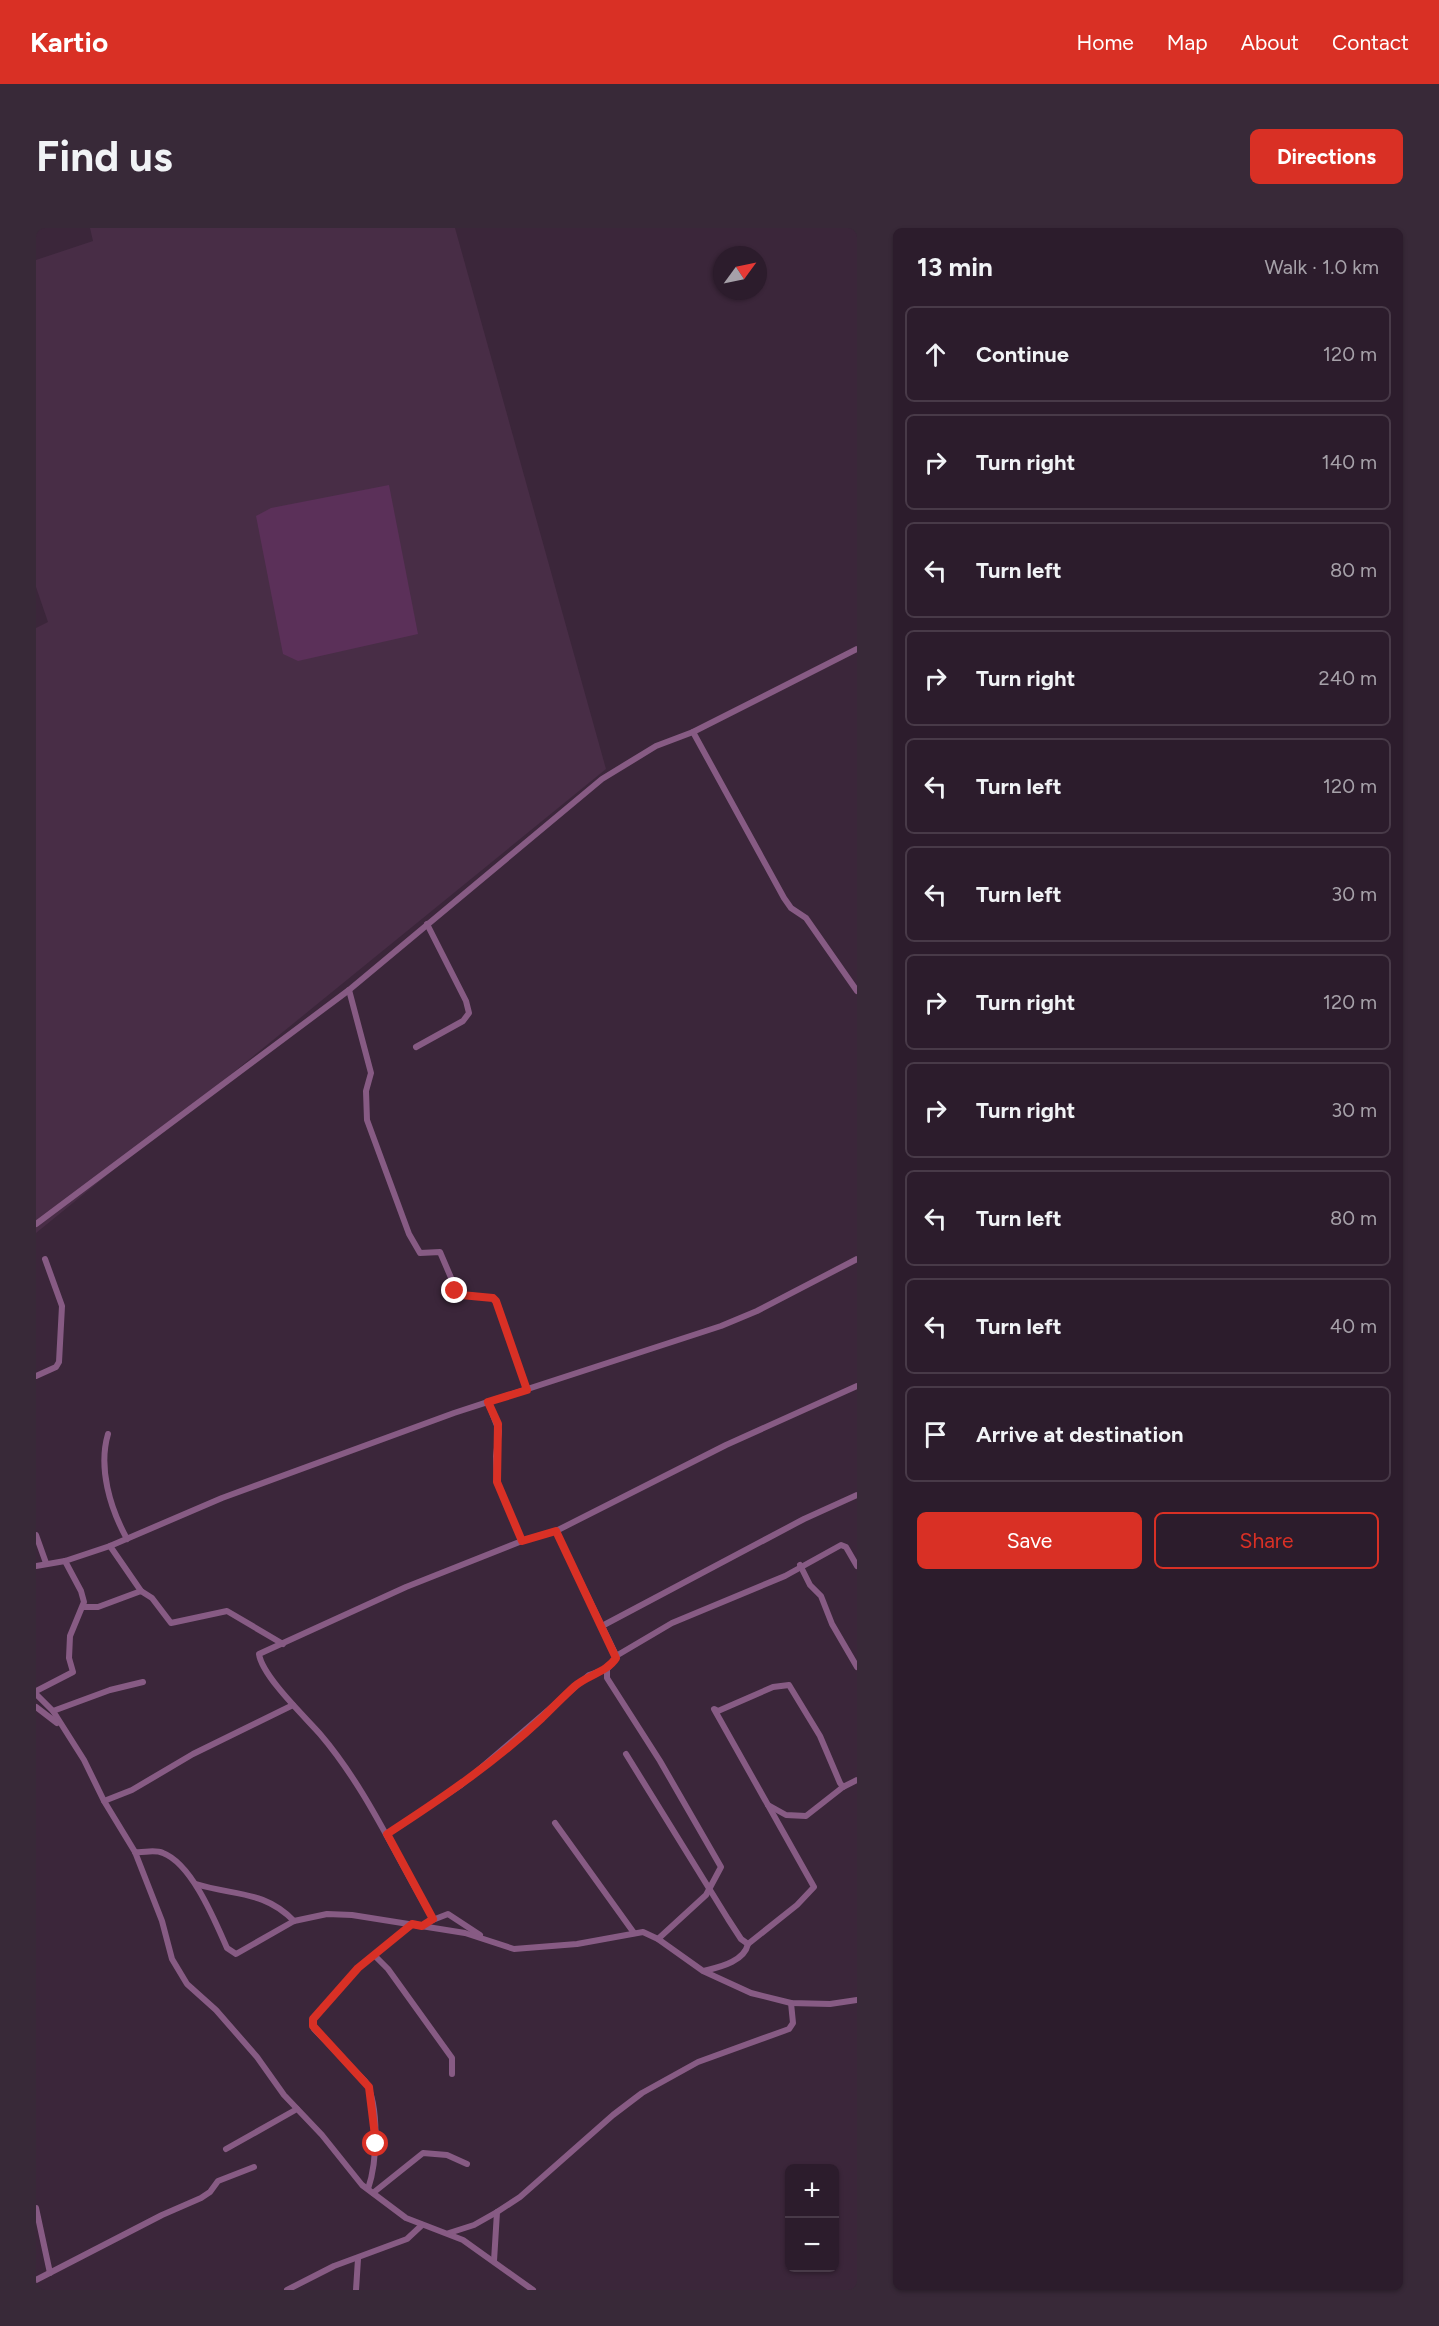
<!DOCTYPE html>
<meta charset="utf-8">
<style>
:root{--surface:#2c1c2c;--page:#382938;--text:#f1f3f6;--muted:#a6a1a9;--line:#483a48;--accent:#d93025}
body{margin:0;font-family:Figtree,sans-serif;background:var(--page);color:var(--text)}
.controls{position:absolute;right:18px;bottom:18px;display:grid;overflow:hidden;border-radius:9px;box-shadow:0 2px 4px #0004}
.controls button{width:54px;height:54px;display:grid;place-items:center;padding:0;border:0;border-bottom:2px solid var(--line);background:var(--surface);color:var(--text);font:30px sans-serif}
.compass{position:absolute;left:677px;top:18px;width:54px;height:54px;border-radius:50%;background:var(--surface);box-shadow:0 2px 4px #0004;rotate:57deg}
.stop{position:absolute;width:18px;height:18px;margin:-14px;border:4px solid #d93025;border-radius:50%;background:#fff}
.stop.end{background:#d93025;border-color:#fff;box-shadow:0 2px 6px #0008}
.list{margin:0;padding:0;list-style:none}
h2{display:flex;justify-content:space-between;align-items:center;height:78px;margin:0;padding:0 24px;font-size:26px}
h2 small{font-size:20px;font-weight:400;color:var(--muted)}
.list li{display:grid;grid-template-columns:39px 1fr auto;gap:18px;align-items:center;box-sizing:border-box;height:96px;margin:0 12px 12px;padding:0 12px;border:2px solid var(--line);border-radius:9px}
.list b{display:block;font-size:22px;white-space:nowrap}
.list em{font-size:20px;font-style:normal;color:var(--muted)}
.actions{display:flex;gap:12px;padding:18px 24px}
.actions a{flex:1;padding:14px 0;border:2px solid var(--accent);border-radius:9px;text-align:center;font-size:21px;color:var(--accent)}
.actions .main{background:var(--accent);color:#fff}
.icon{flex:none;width:33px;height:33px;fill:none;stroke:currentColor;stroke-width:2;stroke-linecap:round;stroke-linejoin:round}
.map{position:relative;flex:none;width:821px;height:2062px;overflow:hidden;border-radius:9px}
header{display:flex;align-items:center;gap:36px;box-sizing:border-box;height:84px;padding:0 30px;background:var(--accent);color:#fff}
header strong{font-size:28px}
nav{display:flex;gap:33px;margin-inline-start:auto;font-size:21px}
.intro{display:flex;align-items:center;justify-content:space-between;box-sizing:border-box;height:144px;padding:0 36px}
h1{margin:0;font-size:42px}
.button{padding:15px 27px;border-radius:9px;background:var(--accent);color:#fff;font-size:21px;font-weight:700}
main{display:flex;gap:36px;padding:0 36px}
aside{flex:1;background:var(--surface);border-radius:9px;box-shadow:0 2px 4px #0004}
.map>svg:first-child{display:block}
.built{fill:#482d46}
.green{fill:#5b3059}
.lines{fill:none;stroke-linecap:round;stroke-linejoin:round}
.minor{stroke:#875b84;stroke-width:6}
.route{stroke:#d93025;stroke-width:8}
</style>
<header>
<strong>Kartio</strong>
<nav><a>Home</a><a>Map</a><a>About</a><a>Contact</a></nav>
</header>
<div class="intro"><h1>Find us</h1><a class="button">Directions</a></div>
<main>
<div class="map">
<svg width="821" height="2062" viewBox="0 0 821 2062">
<rect width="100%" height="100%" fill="#3b263a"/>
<polygon class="built" points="54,0 419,0 570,541 0,1005 0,400 12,394 0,359 0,32 57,13"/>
<polygon class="green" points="353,257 382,406 262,433 247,426 220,288 235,280"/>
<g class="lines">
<g class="minor">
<polyline points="657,504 748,670 755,680 770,690 821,763"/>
<polyline points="313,762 335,845 330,863 331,892 373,1006 384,1025 404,1024 422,1066 457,1070 460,1073 491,1162"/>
<polyline points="380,819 427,793 433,785 430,773 391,696"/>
<polyline points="0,996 313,762 566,551 620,518 657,504 821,421"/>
<polyline points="0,1148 20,1139 23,1134 26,1078 9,1031"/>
<polyline points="452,1174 463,1203 460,1228 461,1254 486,1313"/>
<path d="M72,1206C62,1240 74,1280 91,1311"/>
<polyline points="520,1303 579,1425 580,1430 571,1441 571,1450 624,1533 685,1639 670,1667 622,1711"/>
<polyline points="0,1307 10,1335"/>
<polyline points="74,1318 105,1363"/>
<polyline points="764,1337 774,1357 785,1368 796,1396 821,1439"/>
<polyline points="0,1338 29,1333 74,1318 186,1270 418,1185 685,1098 721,1083 821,1031"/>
<polyline points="47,1379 62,1379 105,1363 116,1370 135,1395 191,1383 247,1416"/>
<polyline points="566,1398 768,1291 821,1267"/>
<polyline points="580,1428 636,1395 749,1348 805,1317 810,1319 821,1338"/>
<polyline points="0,1463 37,1444 33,1430 34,1408 48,1374 45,1363 29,1333"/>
<polyline points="0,1466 17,1483 48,1532 68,1573 99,1624 126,1693 136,1731 151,1756 180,1782 221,1829 248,1867 286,1907 326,1957 370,1990 427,2012 497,2062"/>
<polyline points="0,1479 21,1495"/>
<polyline points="17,1483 74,1462 107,1454"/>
<polyline points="590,1526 692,1691 705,1711 712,1716"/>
<polyline points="68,1573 96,1562 157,1526 257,1477"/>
<polyline points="732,1577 750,1587 770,1588 807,1559"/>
<polyline points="519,1595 598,1705"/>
<polyline points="351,1606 425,1557 553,1447 571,1441"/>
<path d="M99,1624C108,1625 118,1621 127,1625C156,1636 179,1693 191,1720L200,1726L258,1693L291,1686L316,1687L429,1705L478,1721L541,1716L607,1704L622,1711L667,1743L715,1765L755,1775L794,1776L821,1772"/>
<path d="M160,1656C198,1668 228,1662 258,1693"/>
<path d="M397,1691C360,1629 331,1561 284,1506C269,1489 226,1448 223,1426L370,1359L486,1313L520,1303L690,1217L821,1158"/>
<polyline points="394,1693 412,1686 444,1707"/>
<polyline points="338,1727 352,1741 416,1830 416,1846"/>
<path d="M668,1743C683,1739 708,1734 712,1716L761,1677L778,1659L678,1481L682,1483L737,1459L753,1457L784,1508L804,1555L807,1559L821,1552"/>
<polyline points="190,1921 261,1881"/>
<path d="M332,1961C341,1935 344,1877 329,1853L278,1801L277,1791L322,1740L376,1696"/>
<polyline points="337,1965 387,1925 411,1927 431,1936"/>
<polyline points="0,1980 14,2045"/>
<polyline points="413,2005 438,1997 461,1984"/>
<polyline points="458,2033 461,1984 484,1969 577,1887 606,1865 662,1834 753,1801 757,1795 755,1775"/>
<polyline points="0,2052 126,1987 165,1970 174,1964 182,1953 218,1939"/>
<polyline points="251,2062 298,2038 371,2011 386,1997"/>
<polyline points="320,2062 322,2031"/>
</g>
</g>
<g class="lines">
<path class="route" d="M340,1916L333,1859L277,1798V1791L322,1740L376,1696L386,1698L397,1691L351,1606C405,1571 459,1534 506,1490C517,1479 528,1468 539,1458C552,1447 571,1444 580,1430L520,1303L486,1313L461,1254L462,1196L452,1174L491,1162L460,1073L457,1070L425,1067L419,1063"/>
</g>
</svg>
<div class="controls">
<button>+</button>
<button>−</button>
</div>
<svg class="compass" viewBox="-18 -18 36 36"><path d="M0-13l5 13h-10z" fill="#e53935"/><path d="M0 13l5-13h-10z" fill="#a6a1a9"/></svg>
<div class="stop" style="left:340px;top:1916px"></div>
<div class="stop end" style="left:419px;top:1063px"></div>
</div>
<aside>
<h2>13 min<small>Walk · 1.0 km</small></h2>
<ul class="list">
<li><svg class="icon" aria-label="ahead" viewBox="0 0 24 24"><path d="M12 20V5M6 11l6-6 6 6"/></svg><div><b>Continue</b></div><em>120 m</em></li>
<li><svg class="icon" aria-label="right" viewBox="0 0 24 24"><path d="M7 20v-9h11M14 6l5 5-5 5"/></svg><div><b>Turn right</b></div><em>140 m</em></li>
<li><svg class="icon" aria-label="left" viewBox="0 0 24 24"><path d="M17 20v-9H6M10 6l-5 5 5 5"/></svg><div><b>Turn left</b></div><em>80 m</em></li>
<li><svg class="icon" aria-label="right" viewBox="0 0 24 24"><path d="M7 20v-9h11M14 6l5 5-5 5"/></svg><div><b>Turn right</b></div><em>240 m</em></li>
<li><svg class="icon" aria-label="left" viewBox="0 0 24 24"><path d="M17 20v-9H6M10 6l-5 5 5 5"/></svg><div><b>Turn left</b></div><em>120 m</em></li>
<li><svg class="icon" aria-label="left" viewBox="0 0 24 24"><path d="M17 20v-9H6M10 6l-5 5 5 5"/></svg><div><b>Turn left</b></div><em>30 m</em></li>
<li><svg class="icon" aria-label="right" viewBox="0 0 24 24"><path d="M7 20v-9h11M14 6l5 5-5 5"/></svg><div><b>Turn right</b></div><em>120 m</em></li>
<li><svg class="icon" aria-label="right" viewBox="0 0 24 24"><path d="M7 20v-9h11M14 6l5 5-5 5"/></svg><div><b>Turn right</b></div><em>30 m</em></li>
<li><svg class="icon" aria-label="left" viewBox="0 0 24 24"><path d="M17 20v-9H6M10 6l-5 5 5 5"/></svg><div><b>Turn left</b></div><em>80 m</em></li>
<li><svg class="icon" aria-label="left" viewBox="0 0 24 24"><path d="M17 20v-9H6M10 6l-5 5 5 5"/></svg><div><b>Turn left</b></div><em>40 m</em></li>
<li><svg class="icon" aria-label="arrive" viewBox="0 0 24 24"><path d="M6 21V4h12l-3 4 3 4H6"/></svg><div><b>Arrive at destination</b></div></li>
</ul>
<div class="actions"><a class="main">Save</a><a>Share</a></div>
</aside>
</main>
